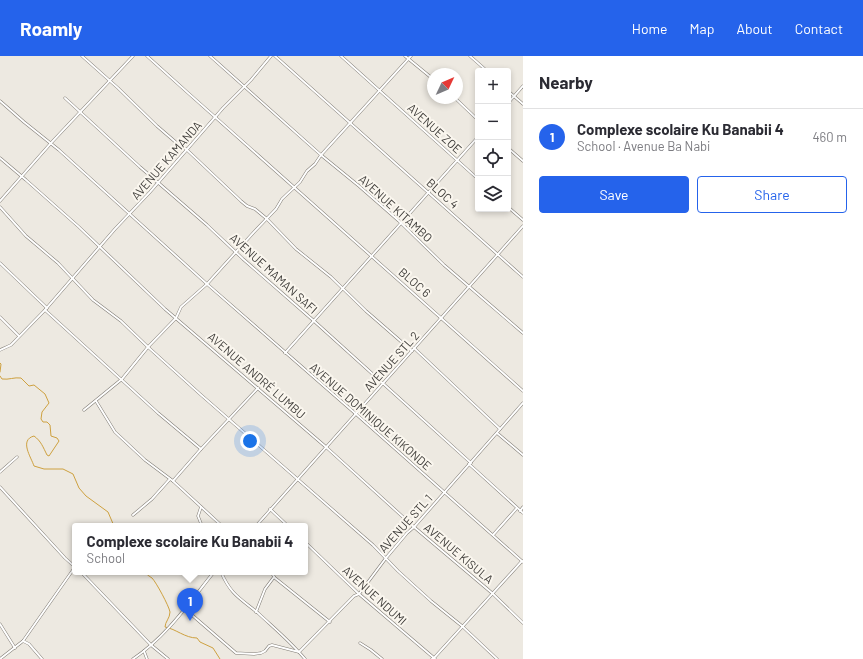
<!DOCTYPE html>
<meta charset="utf-8">
<style>
:root{--surface:#fff;--page:#f2f2f3;--text:#2b2b33;--muted:#7c7c81;--line:#e1e1e2;--accent:#2563eb}
body{margin:0;font-family:Barlow,sans-serif;background:var(--page);color:var(--text)}
.controls{position:absolute;right:12px;top:12px;display:grid;overflow:hidden;border-radius:4px;box-shadow:0 2px 6px #0003}
.controls button{width:36px;height:36px;display:grid;place-items:center;padding:0;border:0;border-bottom:1px solid var(--line);background:var(--surface);color:var(--text);font:20px sans-serif}
.compass{position:absolute;left:427px;top:12px;width:36px;height:36px;border-radius:50%;background:var(--surface);box-shadow:0 2px 6px #0003;rotate:46deg}
.you{position:absolute;left:250px;top:385px;width:14px;height:14px;margin:-10px;border:3px solid #fff;border-radius:50%;background:#1a73e8;box-shadow:0 0 0 6px #1a73e833}
.badge{display:grid;place-items:center;width:26px;height:26px;border-radius:50%;background:var(--accent);color:#fff;font-size:13px;font-weight:700}
.pin{position:absolute;translate:-50% -33px;filter:drop-shadow(0 1px 2px #0008)}
.pin::after{content:'';position:absolute;top:21px;width:14px;height:12px;background:inherit;clip-path:polygon(0 0,100% 0,50% 100%)}
.popup{position:absolute;left:72px;top:467px;width:236px;height:52px;box-sizing:border-box;display:grid;place-content:center;border-radius:4px;background:var(--surface);filter:drop-shadow(0 1px 3px #0005);font-size:13px;white-space:nowrap;color:var(--muted)}
.popup b{font-size:15px;color:var(--text)}
.popup::after{content:'';position:absolute;left:50%;top:100%;margin-left:-8px;border:8px solid transparent;border-top-color:var(--surface)}
.list{margin:0;padding:0;list-style:none}
h2{display:flex;justify-content:space-between;align-items:center;height:52px;margin:0;padding:0 16px;font-size:17px}
h2 small{font-size:13px;font-weight:400;color:var(--muted)}
.list li{display:grid;grid-template-columns:26px 1fr auto;gap:12px;align-items:center;box-sizing:border-box;height:56px;padding:0 16px;border-top:1px solid var(--line)}
.list b{display:block;font-size:15px;white-space:nowrap}
.list p{margin:0;font-size:13px;white-space:nowrap;color:var(--muted)}
.list em{font-size:13px;font-style:normal;color:var(--muted)}
.actions{display:flex;gap:8px;padding:12px 16px}
.actions a{flex:1;padding:9px 0;border:1px solid var(--accent);border-radius:4px;text-align:center;font-size:14px;color:var(--accent)}
.actions .main{background:var(--accent);color:#fff}
.icon{flex:none;width:22px;height:22px;fill:none;stroke:currentColor;stroke-width:2;stroke-linecap:round;stroke-linejoin:round}
.map{position:relative;flex:none;width:523px;height:603px;overflow:hidden}
header{display:flex;align-items:center;gap:24px;box-sizing:border-box;height:56px;padding:0 20px;background:var(--accent);color:#fff}
header strong{font-size:19px}
nav{display:flex;gap:22px;margin-inline-start:auto;font-size:14px}
main{display:flex}
aside{flex:1;background:var(--surface)}
.map>svg:first-child{display:block}
.lines{fill:none;stroke-linecap:round;stroke-linejoin:round}
.stream{stroke:#cea140;stroke-width:1}
.minor-casing{stroke:#807c75;stroke-width:3}
.minor{stroke:#fff;stroke-width:2}
.labels{text-anchor:middle;dominant-baseline:central;stroke-width:4;stroke-linejoin:round;paint-order:stroke}
.street-label{font-size:12px;fill:#3e3c39;stroke:#faf6ee}
</style>
<header>
<strong>Roamly</strong>
<nav><a>Home</a><a>Map</a><a>About</a><a>Contact</a></nav>
</header>
<main>
<div class="map">
<svg width="523" height="603" viewBox="0 0 523 603">
<rect width="100%" height="100%" fill="#ede9e1"/>
<g class="lines">
<g class="stream">
<polyline points="0,307 1,308 0,316"/>
<path d="M0,320L2,323C9,324 14,321 21,322L29,330L34,329L45,338L49,347L42,356L41,363L43,366H47L50,369L51,380L57,382L59,385L49,400L47,399C43,391 41,385 34,380C19,384 31,401 34,410L44,413H63L73,418L79,432L86,440L108,456L114,470"/>
<path d="M145,516C147,519 149,520 152,522C156,526 169,550 170,556C170,562 165,566 165,571C176,573 185,582 197,582L200,586L213,592L220,603"/>
</g>
<defs>
<g id="minor">
<polyline points="82,0 118,32 157,70 179,89 186,93 241,145 247,150 255,153 267,163 296,193 331,221 366,255 412,295"/>
<polyline points="147,0 187,36 523,335"/>
<polyline points="275,0 523,221"/>
<polyline points="341,0 478,123"/>
<polyline points="405,0 433,23"/>
<polyline points="411,0 321,99 359,130 399,165 444,209 523,277"/>
<polyline points="470,0 487,15"/>
<polyline points="508,35 523,48"/>
<polyline points="65,42 140,111 207,169 243,203 314,265 471,407"/>
<polyline points="455,42 478,64"/>
<polyline points="0,45 24,66 59,94 207,228 356,358 523,506"/>
<polyline points="508,47 523,30"/>
<polyline points="508,92 523,105"/>
<polyline points="0,102 26,124 79,171 165,253 326,391 414,471 492,537 523,567"/>
<polyline points="0,145 51,87 133,0"/>
<polyline points="0,151 26,180 58,207 93,244 121,265 148,291 200,338 373,489 398,515 431,545 462,570 497,603"/>
<polyline points="508,151 523,164"/>
<polyline points="0,207 47,252"/>
<polyline points="45,254 158,357 201,393"/>
<polyline points="0,261 19,280"/>
<polyline points="414,292 500,373"/>
<polyline points="0,294 11,289 45,254 115,173 150,136 223,52 251,24 271,0"/>
<polyline points="285,297 478,81"/>
<polyline points="96,345 115,376 145,404 173,425"/>
<polyline points="84,354 122,323 148,291 176,262 181,251 207,228 254,176 276,153 282,143 300,126 307,115 315,108 321,99 210,0"/>
<polyline points="497,377 523,399"/>
<polyline points="469,408 523,457"/>
<polyline points="0,416 17,401"/>
<polyline points="0,431 65,502 75,511"/>
<polyline points="201,451 198,460 202,470"/>
<polyline points="270,453 288,470"/>
<polyline points="520,455 523,451"/>
<polyline points="133,459 152,443 170,423"/>
<polyline points="222,470 173,425 201,393 258,332"/>
<polyline points="256,470 523,170"/>
<polyline points="493,479 517,452"/>
<polyline points="305,486 359,538 434,602 432,603"/>
<polyline points="81,516 151,589 168,603"/>
<path d="M221,516C231,539 240,542 258,557C274,572 291,586 305,603"/>
<polyline points="271,516 275,522 330,566"/>
<polyline points="185,553 236,597 254,598 261,597 265,595 269,590 272,589 299,596 354,540 359,538 386,502 407,477 414,471 523,347"/>
<polyline points="256,556 265,533 274,521"/>
<polyline points="0,568 15,592"/>
<polyline points="23,585 29,588 42,603"/>
<polyline points="360,587 371,594 382,603"/>
<polyline points="144,595 147,603"/>
<polyline points="0,603 23,585 75,511"/>
<path d="M133,603C167,580 189,547 214,516"/>
<polyline points="435,603 434,602 522,505"/>
</g>
</defs>
<use href="#minor" class="minor-casing"/>
<use href="#minor" class="minor"/>
</g>
<g class="labels">
<g class="street-label">
<text transform="translate(435 72) rotate(42)">AVENUE ZOE</text>
<text transform="translate(166 104) rotate(-49)">AVENUE KAMANDA</text>
<text transform="translate(443 137) rotate(42)">BLOC 4</text>
<text transform="translate(396 152) rotate(42)">AVENUE KITAMBO</text>
<text transform="translate(274 217) rotate(42)">AVENUE MAMAN SAFI</text>
<text transform="translate(415 226) rotate(41)">BLOC 6</text>
<text transform="translate(391 305) rotate(-48)">AVENUE STL 2</text>
<text transform="translate(257 319) rotate(41)">AVENUE ANDRÉ LUMBU</text>
<text transform="translate(371 360) rotate(41)">AVENUE DOMINIQUE KIKONDE</text>
<text transform="translate(405 467) rotate(-48)">AVENUE STL 1</text>
<text transform="translate(459 497) rotate(40)">AVENUE KISULA</text>
<text transform="translate(375 539) rotate(42)">AVENUE NDUMI</text>
</g>
</g>
</svg>
<div class="controls">
<button>+</button>
<button>−</button>
<button><svg class="icon" aria-label="locate" viewBox="0 0 24 24"><circle cx="12" cy="12" r="6"/><path d="M12 2v4M12 18v4M2 12h4M18 12h4"/></svg></button>
<button><svg class="icon" aria-label="layers" viewBox="0 0 24 24"><path d="M12 4l9 5-9 5-9-5zM3 14l9 5 9-5"/></svg></button>
</div>
<svg class="compass" viewBox="-18 -18 36 36"><path d="M0-13l5 13h-10z" fill="#e53935"/><path d="M0 13l5-13h-10z" fill="#7c7c81"/></svg>
<div class="you"></div>
<div class="pin badge" style="left:190px;top:565px">1</div>
<div class="popup"><b>Complexe scolaire Ku Banabii 4</b>School</div>
</div>
<aside>
<h2>Nearby<small></small></h2>
<ul class="list">
<li><span class="badge">1</span><div><b>Complexe scolaire Ku Banabii 4</b><p>School · Avenue Ba Nabi</p></div><em>460 m</em></li>
</ul>
<div class="actions"><a class="main">Save</a><a>Share</a></div>
</aside>
</main>
